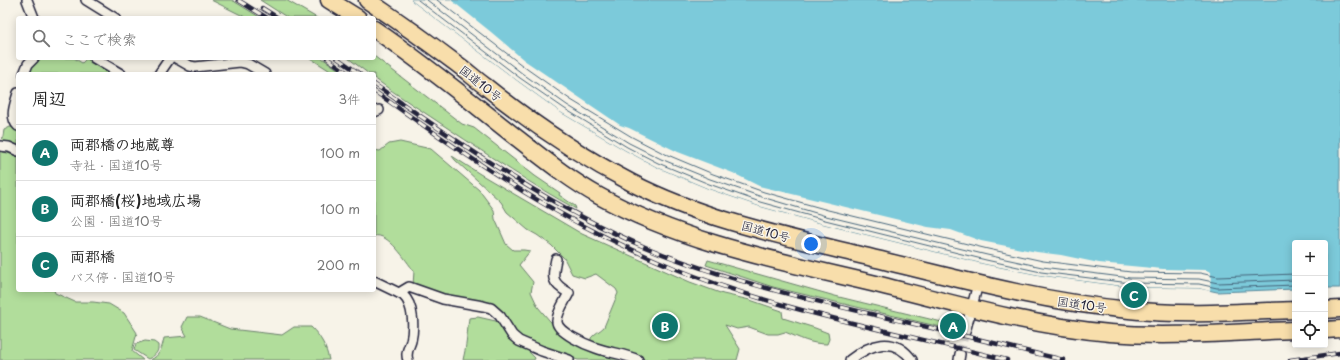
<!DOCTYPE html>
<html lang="ja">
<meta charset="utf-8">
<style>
:root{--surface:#fff;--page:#f6f6f6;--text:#222;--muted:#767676;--line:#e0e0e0;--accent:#0f766e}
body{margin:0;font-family:"Playpen Sans","Klee One",sans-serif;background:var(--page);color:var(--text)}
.controls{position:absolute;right:12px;bottom:12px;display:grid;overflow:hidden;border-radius:4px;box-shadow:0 2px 10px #0003}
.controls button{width:36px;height:36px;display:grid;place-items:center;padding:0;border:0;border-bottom:1px solid var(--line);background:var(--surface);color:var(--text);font:20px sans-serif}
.you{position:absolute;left:811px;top:244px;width:14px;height:14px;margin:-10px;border:3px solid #fff;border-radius:50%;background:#1a73e8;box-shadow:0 0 0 6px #1a73e833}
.badge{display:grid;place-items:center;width:26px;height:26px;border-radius:50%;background:var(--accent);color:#fff;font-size:13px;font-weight:700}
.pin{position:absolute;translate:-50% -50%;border:2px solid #fff;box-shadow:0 1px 4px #0006}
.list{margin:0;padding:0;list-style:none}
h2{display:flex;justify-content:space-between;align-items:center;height:52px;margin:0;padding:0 16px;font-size:17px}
h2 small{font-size:13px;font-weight:400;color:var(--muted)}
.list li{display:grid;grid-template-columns:26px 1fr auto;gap:12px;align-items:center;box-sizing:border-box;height:56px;padding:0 16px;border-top:1px solid var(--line)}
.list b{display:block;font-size:15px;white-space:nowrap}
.list p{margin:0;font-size:13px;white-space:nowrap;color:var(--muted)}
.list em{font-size:13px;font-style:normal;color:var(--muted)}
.icon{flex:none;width:22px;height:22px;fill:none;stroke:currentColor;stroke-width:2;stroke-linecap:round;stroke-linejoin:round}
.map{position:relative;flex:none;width:1340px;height:360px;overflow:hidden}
.search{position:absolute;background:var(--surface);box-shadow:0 2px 10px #0003;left:16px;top:16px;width:360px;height:44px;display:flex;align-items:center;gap:10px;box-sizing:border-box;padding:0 14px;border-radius:4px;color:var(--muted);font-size:15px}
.panel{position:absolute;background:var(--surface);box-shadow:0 2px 10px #0003;left:16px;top:72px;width:360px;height:220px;border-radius:4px}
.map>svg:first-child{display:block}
.green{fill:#b1dd9b;stroke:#6a806b}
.water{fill:#7ccada;stroke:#58879a}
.pier{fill:#f7f3e8}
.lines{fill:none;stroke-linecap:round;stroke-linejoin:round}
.shore{stroke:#46657b;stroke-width:1}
.street-tunnel{stroke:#ccc9c5;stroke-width:9;stroke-dasharray:9 4.5;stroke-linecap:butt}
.street-casing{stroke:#22223b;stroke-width:12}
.highway-casing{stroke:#22223b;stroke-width:19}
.street{stroke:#f7f3e8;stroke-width:9}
.highway{stroke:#f8deab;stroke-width:16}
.rail-casing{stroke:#22223b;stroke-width:4.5}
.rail{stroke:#f7f3e8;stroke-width:3;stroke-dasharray:9;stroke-linecap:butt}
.labels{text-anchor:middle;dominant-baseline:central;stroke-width:3;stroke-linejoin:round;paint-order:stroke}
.street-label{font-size:12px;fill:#22223b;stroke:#f7f3e8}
</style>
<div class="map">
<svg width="1340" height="360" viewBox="0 0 1340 360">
<rect width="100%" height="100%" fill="#f7f3e8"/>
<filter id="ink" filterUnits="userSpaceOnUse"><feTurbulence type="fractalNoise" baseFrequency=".025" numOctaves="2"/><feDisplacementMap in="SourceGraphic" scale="8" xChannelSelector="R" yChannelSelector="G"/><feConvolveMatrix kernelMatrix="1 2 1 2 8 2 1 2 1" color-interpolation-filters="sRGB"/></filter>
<g filter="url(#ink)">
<g class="green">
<polygon points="211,0 232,0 261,18 247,18"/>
<polygon points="260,0 286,0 317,18 288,18"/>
<path d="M374,56L462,124L474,128L535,176L560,193L559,195L575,206L576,209C532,185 491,157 449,129C424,112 398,96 374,78V74H369L348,58H374Z"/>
<polygon points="40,58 74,58 82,63 86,59 90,59 115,74 29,74 32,67"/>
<polygon points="310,58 322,58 345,74 335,74"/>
<polygon points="10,127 13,127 18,131 18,146 2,142 4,130"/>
<path d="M400,142L431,149L479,190L494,210L495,219L506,244L513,250H524L530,251L519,265L533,282L531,292L538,307L555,327L633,360H578L556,353L538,346L516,334L502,315L413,285L414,271C406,261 388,232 374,236V150L380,151L389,144Z"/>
<polygon points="0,151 18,156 18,290 54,290 55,293 75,302 93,302 109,304 124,313 137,333 132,351 143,360 0,360"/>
<path d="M452,156L480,174L582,234L690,282L723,294L750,300L782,311L783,318L815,328L828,333L829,339L827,344C810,344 800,338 785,332L778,334H768L749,327L737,329L725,325L740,349L737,360H644L636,356L591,343V338C595,333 600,331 604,327L618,293L616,289L596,274L585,278L572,274L564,258L551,245L537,235L528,230L507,212L501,202L455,160Z"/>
<polygon points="708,260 835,296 950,324 949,329 773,287 706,265"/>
<path d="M187,317H200L230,329L282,335L294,327H311C321,337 326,346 329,360H150C160,356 162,348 164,338L187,336L182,327Z"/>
<path d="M478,317L500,322L535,358L534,360H463C467,345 467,333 469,318Z"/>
<path d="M145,341L154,342L158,345C159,353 154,356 148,359L134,350L136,344Z"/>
</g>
<polygon class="water" points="411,0 1340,0 1340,288 1325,288 1325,243 1295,243 1295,289 1217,292 1199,288 1130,287 1040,275 985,264 824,224 759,206 707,188 657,167 625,150 562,113 518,81"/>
<polygon class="pier" points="411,0 451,0 491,32 524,60 620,125 629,128 678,152 733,173 759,186 928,227 951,230 981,241 1037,252 1061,255 1099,263 1163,269 1206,270 1211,272 1210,291 1199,288 1130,287 1040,275 985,264 824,224 759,206 707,188 657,167 625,150 562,113 518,81"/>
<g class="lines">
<g class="shore">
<polyline points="418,0 520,78 565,109 627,147 658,163 709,184 760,202 825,220 986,260 1041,272 1130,283 1199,284 1217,288 1295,285"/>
<polyline points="427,0 523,74 567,105 629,143 661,159 710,179 762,197 826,216 987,255 1042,267 1130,278 1199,279 1218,283 1295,280"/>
<polyline points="437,0 527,69 571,100 632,137 663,153 713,174 764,192 828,210 988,249 1043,261 1131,272 1200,273 1218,277 1295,274"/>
</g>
<polyline class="street-tunnel" points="960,354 965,332"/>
<defs>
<g id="street">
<polyline points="27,0 34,18"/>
<polyline points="86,0 115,18"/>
<polyline points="94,58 121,74"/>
<polyline points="176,58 190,66 195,67 240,62 248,64 265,74"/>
<polyline points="24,74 28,64 34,58"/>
<polyline points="159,74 170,58"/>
<path d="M18,93C15,105 9,117 18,126"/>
<polyline points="374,112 379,110"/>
<polyline points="0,146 9,147 18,151"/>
<path d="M556,259C552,278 551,283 569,293C565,301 557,312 557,321C556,332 587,345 596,348C610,353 625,354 638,360"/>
<path d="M374,281L403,295C414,305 414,328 411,341C409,348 405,353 408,360"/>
<polyline points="399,293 409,287 443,299 483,306 491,308 500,316 512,335 519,341 542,351 569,360"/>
<polyline points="965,332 978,284"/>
<path d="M850,360C870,344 894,335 912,360"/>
<polyline points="959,360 960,354"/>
</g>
<g id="highway">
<polyline points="329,0 358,18"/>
<path d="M367,0C397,20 428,42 457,64C467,71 475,79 485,86C530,122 580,156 632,183C700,218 778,235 852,253C944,275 1035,301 1129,310C1184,316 1240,312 1295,310"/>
<path d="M374,29C424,63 470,101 517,138C543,158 570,180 599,196C686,244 784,262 880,285C955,304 1032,326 1110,333C1172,338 1233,332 1295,330"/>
<polyline points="1325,310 1340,309"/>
<polyline points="1325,330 1340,329"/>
</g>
</defs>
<use href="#street" class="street-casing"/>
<use href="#highway" class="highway-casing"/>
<use href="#street" class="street"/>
<use href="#highway" class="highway"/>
<defs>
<g id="rail">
<polyline points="238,0 267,18"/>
<polyline points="262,8 278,18"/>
<polyline points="327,58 349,74"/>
<polyline points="337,58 360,74"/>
<path d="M374,84C461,144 548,206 645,247C729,282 818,302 906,322C959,334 1012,348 1064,360"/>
<path d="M374,91C442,138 509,187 582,225C612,241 643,255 674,268C779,311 896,332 1007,360"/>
<polyline points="1290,360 1340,353"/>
</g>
</defs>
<use href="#rail" class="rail-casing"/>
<use href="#rail" class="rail"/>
</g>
</g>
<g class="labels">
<g class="street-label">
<text transform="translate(481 83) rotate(38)">国道10号</text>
<text transform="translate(766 231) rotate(15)">国道10号</text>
<text transform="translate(1082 304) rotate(8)">国道10号</text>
</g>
</g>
</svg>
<div class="controls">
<button>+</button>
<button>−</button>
<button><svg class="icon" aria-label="locate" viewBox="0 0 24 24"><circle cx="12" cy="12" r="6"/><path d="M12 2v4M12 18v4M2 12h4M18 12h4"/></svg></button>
</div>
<div class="you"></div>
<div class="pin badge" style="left:953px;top:326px">A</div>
<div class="pin badge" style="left:665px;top:326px">B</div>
<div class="pin badge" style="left:1134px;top:295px">C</div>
<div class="search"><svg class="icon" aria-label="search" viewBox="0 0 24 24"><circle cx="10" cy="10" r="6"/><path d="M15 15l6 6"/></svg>ここで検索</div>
<section class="panel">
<h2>周辺<small>3件</small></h2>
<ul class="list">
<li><span class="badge">A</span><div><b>両郡橋の地蔵尊</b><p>寺社 · 国道10号</p></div><em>100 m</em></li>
<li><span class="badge">B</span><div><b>両郡橋(桜)地域広場</b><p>公園 · 国道10号</p></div><em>100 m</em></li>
<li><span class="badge">C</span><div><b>両郡橋</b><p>バス停 · 国道10号</p></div><em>200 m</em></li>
</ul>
</section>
</div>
